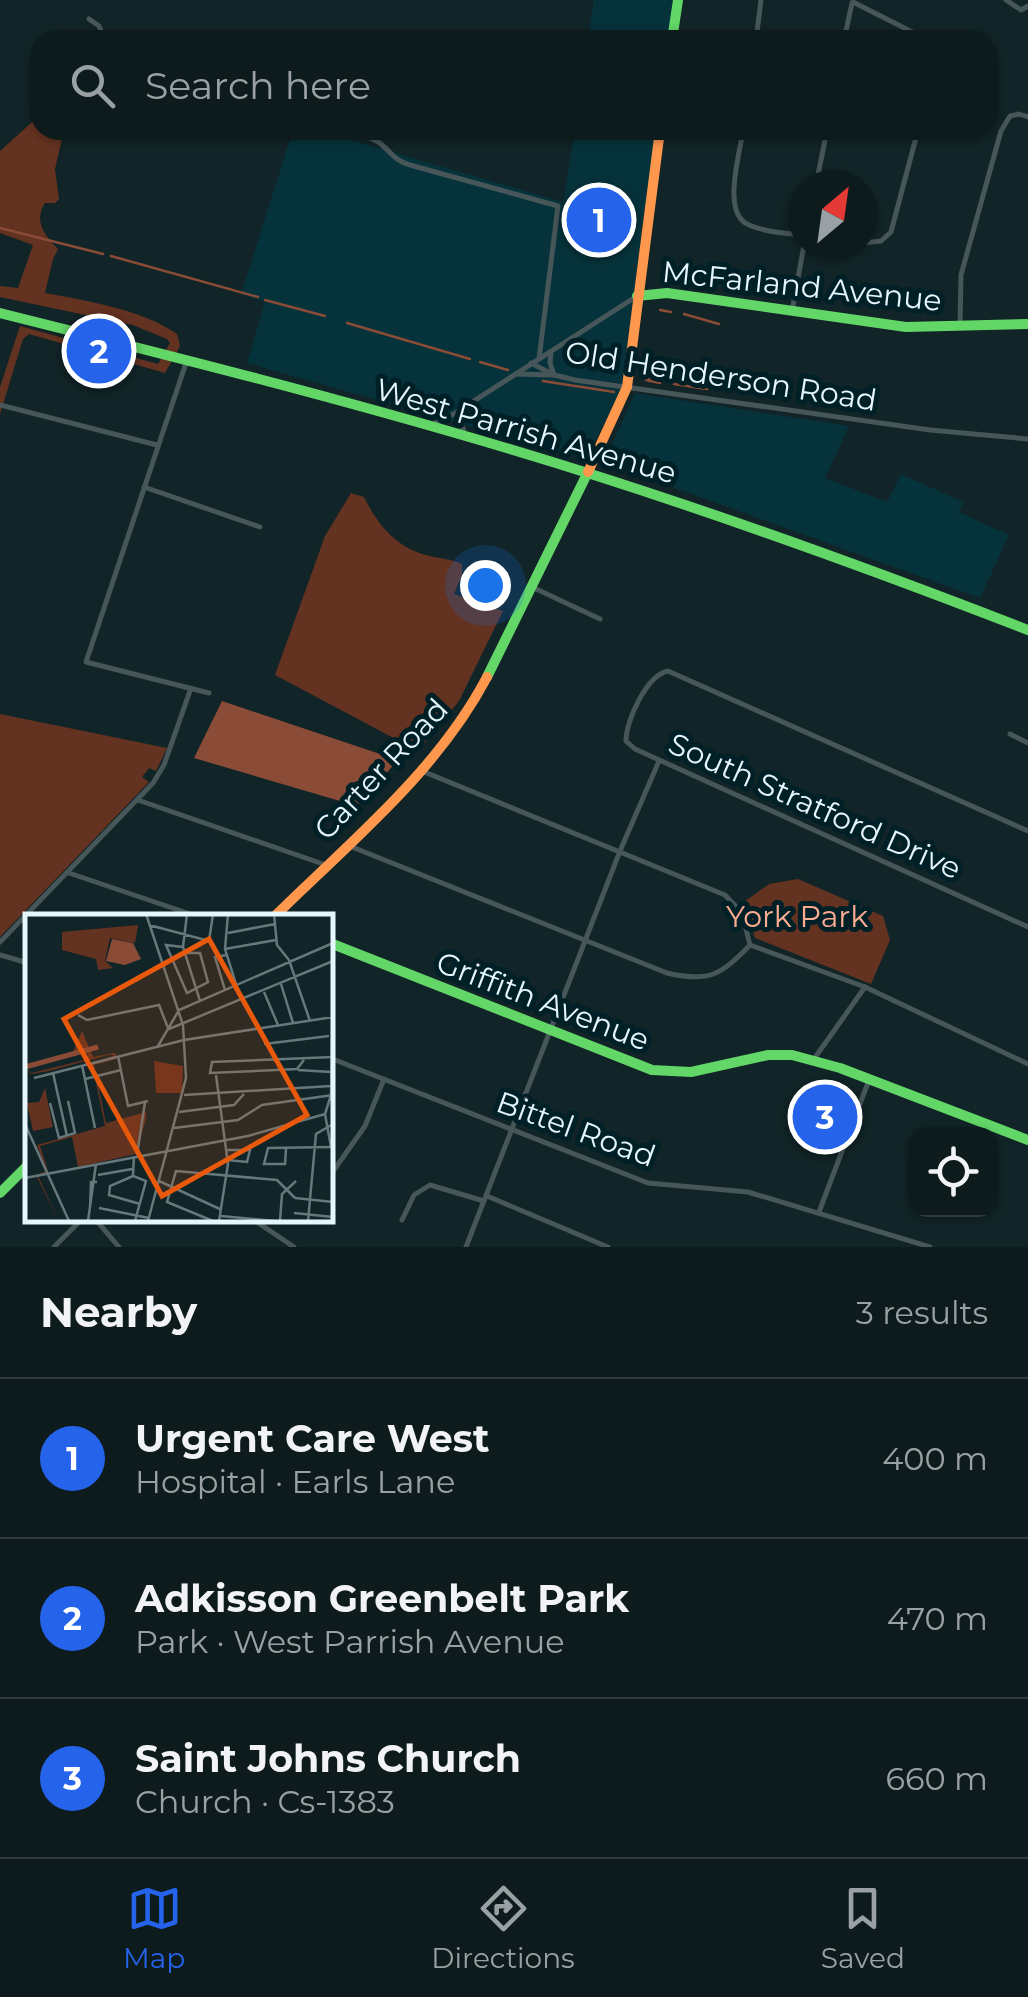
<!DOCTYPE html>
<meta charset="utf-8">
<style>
:root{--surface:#0d1b1d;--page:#1b282a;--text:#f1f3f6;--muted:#9aa1a4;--line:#2d393b;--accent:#2563eb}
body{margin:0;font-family:Montserrat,sans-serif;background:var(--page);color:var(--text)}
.controls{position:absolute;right:30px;bottom:30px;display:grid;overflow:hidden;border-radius:20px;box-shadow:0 2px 8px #0004}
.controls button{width:90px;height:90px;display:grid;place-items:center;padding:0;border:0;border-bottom:2px solid var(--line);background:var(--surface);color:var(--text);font:50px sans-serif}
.compass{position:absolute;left:788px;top:170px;width:90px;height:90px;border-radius:50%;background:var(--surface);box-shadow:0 2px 8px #0004;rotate:29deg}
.you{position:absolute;left:485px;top:585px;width:35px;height:35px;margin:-25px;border:8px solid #fff;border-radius:50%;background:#1a73e8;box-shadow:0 0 0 15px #1a73e833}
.badge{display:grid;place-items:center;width:65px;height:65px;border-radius:50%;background:var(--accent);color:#fff;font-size:32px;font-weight:700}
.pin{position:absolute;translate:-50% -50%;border:5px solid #fff;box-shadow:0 2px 10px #0006}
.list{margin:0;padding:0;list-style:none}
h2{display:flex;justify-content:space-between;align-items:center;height:130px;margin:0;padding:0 40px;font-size:42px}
h2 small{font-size:32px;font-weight:400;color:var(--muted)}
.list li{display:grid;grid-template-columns:65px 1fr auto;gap:30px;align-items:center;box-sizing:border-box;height:160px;padding:0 40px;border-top:2px solid var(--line)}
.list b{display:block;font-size:38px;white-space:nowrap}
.list p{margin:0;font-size:32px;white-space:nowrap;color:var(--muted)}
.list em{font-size:32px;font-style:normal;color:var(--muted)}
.icon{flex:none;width:55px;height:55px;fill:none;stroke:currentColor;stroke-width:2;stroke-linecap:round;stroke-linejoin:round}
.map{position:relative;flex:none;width:1028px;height:1247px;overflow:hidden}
.search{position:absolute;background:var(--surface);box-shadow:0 2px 8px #0004;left:30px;right:30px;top:30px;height:110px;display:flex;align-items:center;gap:25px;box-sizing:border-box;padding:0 35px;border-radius:30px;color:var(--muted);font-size:38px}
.sheet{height:610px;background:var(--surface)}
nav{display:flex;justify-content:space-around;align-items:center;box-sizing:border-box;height:140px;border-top:2px solid var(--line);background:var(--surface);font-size:28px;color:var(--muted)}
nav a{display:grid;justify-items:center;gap:5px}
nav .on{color:var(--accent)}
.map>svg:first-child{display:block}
.built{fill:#06333b}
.green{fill:#643220}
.water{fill:#8a4c37}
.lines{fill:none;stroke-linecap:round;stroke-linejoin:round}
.stream{stroke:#8a4c37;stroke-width:2.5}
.street{stroke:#475659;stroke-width:5}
.fast{stroke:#63d668;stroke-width:10}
.slow{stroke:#ff974d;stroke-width:10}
.labels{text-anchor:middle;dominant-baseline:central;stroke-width:10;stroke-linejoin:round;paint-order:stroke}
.street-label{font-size:30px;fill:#e5f7fc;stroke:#002027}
.park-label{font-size:30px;fill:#feac91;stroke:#002027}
.inset-river{fill:none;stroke:#8a4c37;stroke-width:5}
.inset-road{fill:none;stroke:#66787c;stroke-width:2.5}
.view{fill:#e8590c;fill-opacity:0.15;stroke:#e8590c;stroke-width:5}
.inset-edge{fill:none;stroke:#e5f7fc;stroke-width:5}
</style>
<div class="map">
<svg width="1028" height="1247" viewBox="0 0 1028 1247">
<rect width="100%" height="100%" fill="#112427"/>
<g class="built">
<polygon points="594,0 673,0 668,40 588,40"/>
<polygon points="293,130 316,130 563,202 575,130 656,130 624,377 618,396 588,455 581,458 247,363 265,302 241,294"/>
<polygon points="635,393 849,426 825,478 887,502 901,474 963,502 959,512 1009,535 980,598 614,466 608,458 609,451"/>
</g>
<g class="green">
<path d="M40,115V130H64L55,169L59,199L55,203H45C33,221 45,236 58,249L53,259L45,293C87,301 141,309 177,334L180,346L165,373L29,334L23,339L0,414V387L20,326L158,364L170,343L167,339L133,325L0,297V286L18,288L33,245L0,233V151Z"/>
<path d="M351,493L364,497C378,526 398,549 430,556C442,559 451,559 462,564V575L454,594L503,611L459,701L418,751L275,675L325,536Z"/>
<polygon points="0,714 167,748 156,771 149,768 142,777 149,782 0,937"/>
<polygon points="798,879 883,916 890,940 871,984 755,938 744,902 769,884"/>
</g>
<polygon class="water" points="222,701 398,760 357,806 194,758"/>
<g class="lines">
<g class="stream">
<polyline points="0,228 103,254"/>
<polyline points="111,256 258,297"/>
<polyline points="265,300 325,316"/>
<polyline points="660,310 671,312"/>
<polyline points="684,314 719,324"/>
<polyline points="347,323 470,359"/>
<polyline points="480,362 508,370"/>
<polyline points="646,380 660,383"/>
<polyline points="543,381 614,392"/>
<polyline points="649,381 652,361"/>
<polyline points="674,384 707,389"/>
</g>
<g class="street">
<polyline points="1006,0 1021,10 1028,6"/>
<polyline points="853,2 928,40"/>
<polyline points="89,19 99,26 105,40"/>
<polyline points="756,40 761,0"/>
<polyline points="844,40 852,3"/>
<path d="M341,130C354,134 372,136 382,145C395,156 393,159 410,165L558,206L539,359"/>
<path d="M743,130C740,154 721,214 749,225C765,232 785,233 803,235"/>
<polyline points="816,185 827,130"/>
<polyline points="863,243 881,241 891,232 918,130"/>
<polyline points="792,311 804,245"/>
<polyline points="960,325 961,275 1001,131 1010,116 1019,114 1028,117"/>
<polyline points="187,360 86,662 209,693"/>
<polyline points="531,363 554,375 575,380 930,430 1028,439"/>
<polyline points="516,374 554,375 550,363 551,352"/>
<polyline points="0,405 157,445"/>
<polyline points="433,424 452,415 637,296"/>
<polyline points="465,435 462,425 468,408"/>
<polyline points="144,487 260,527"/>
<polyline points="532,587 600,619"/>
<polyline points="1010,734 1028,743"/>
<polyline points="422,771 725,895 742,913 750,945"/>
<polyline points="138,800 326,865"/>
<path d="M1028,831L668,671C647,675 626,720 626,741L635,749L1028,927"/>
<path d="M347,845L667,973C709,983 721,975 750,945"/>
<polyline points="69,873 199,917"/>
<polyline points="0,942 153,783 164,765 191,688"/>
<polyline points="750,945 865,987 1028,1064"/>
<polyline points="0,955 28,963"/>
<polyline points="330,1058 648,1183 748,1192 930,1247"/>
<polyline points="814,1059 865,987"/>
<polyline points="334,1170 365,1126 384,1079"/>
<polyline points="487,1196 608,1247"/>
<polyline points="819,1212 869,1080"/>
<polyline points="96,1220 119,1247"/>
<polyline points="254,1220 294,1247"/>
<polyline points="402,1220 414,1195 430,1185 484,1201"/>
<polyline points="54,1247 81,1220"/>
<polyline points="466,1247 620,851 659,761"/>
</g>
<g class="fast">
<polyline points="672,40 678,0"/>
<polyline points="637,296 667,293 906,327 1028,324"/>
<path d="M0,313C172,356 343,399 513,450C687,502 858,564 1028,630"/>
<polyline points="487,677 588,472"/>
<polyline points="330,943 652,1070 691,1072 768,1055 792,1055 840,1068 1028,1140"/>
<polyline points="0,1193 28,1165"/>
</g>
<g class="slow">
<polyline points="588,472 627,387 660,130"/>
<path d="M274,917C350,842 437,772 487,677"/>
</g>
</g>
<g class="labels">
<g class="street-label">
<text transform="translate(802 286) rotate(6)">McFarland Avenue</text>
<text transform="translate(721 376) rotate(9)">Old Henderson Road</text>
<text transform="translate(526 431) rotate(16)">West Parrish Avenue</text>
<text transform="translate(381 769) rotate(-47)">Carter Road</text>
<text transform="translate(815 806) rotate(24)">South Stratford Drive</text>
<text transform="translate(543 1001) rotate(21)">Griffith Avenue</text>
<text transform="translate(576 1129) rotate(20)">Bittel Road</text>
</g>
<g class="park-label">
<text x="797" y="916">York Park</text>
</g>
</g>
<g transform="translate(25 914)">
<rect width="308" height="308" fill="#112427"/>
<path d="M113,11L110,29L85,24L80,47L88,54L73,56L71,45L37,36V18ZM57,117L68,143L89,139L91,140V145L69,151L81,209L121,198V204L111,240L53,253L47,223L15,232L23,257L21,259L13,262L34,307L11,261L21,257L12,231L80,212L67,150L90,141H83L24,157L6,160L0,154L6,159L63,145L62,138L47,140ZM129,147L158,152L157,179H131ZM20,174L28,213L8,217L2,189L14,188Z" fill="#643220"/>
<path d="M87,25L108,29L116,45L100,51L81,47Z" fill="#8a4c37"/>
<path class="inset-river" d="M0,153L73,133"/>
<path class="inset-road" d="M121,0L158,111L161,164L123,307M162,0L158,33L175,87M203,0L200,35L211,70M249,0L252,31L264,46L285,107M124,11L184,27L188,0M203,19L250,10M158,33L141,31L162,79L183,68L175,39H159M200,35L251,26M256,70L268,109M200,76L190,43L202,41M239,78L253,111M53,101L62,106L134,91L143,114M144,115L308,47M239,130L304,122M133,132L154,96L308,29M93,142L103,192L123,187M279,146L272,155L185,159L187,148L308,143M57,151L70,214M273,156L306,158M28,159L42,222M191,161L203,250L194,307M9,164L159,126L308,103M60,165L96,156M159,181L306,172M25,189L34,224L50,219L43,187M154,198L209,191L219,180M300,200L306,181L308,63M300,200L306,233M0,210L44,307M149,214L213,206L237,191L308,181M261,235L260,250H239L243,234L308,233M201,236H225L222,248L202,246M112,241L120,188M109,242L108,262L121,267L110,307M73,261L107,255M108,262L85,272L84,281L115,290M0,264L223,222L300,200M134,267L197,296M270,284L308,288M65,294L66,268H72M74,294L124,304M269,299L308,303M196,302L249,307M63,307L71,250M188,307L142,288L151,257L252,266L270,284M255,307L257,280L271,267M283,307L291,220L308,210"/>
<path class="view" d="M184,25L282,201L137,282L39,105Z"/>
<rect width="308" height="308" class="inset-edge"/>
</g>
</svg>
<div class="controls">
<button><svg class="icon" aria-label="locate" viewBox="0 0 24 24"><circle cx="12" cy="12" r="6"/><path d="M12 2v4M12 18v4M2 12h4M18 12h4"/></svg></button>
</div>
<svg class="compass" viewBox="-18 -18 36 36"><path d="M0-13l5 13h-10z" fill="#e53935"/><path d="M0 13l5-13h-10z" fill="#9aa1a4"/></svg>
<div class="you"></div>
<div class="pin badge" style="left:599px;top:220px">1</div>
<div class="pin badge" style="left:99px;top:351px">2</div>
<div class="pin badge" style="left:825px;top:1117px">3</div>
<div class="search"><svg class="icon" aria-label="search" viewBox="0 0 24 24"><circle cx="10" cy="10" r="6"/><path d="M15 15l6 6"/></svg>Search here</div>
</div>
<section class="sheet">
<h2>Nearby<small>3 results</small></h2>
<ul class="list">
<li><span class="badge">1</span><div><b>Urgent Care West</b><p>Hospital · Earls Lane</p></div><em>400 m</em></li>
<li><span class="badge">2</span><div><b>Adkisson Greenbelt Park</b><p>Park · West Parrish Avenue</p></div><em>470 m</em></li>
<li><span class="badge">3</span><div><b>Saint Johns Church</b><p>Church · Cs-1383</p></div><em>660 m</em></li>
</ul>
</section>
<nav>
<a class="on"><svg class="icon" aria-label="map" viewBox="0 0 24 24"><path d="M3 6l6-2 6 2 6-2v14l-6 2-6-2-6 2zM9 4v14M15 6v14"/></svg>Map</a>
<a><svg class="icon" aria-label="directions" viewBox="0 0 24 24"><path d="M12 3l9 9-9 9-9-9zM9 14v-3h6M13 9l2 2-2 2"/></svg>Directions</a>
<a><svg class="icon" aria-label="saved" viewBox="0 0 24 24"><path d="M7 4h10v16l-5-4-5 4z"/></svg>Saved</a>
</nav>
